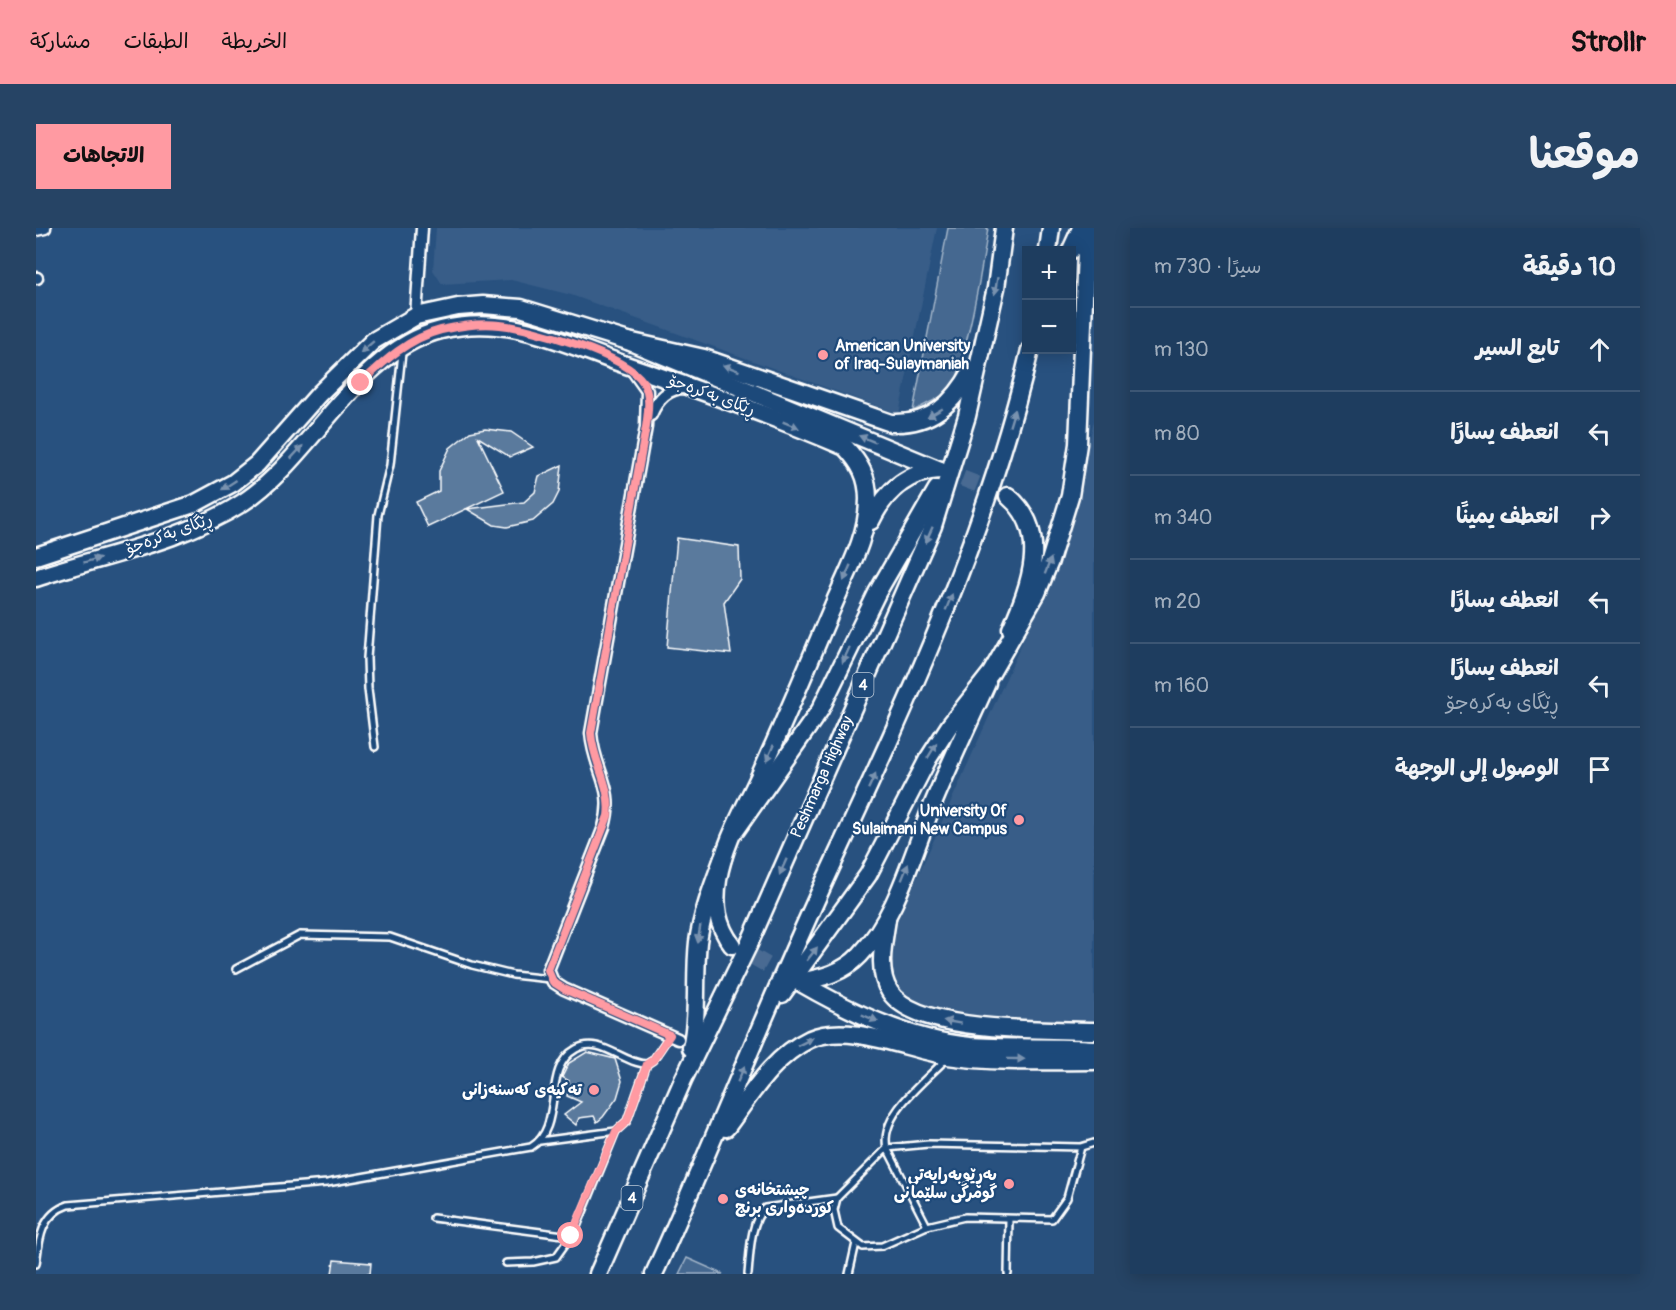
<!DOCTYPE html>
<html lang="ar">
<meta charset="utf-8">
<style>
:root{--surface:#1e3d5f;--page:#264465;--text:#f1f3f6;--muted:#a1aebd;--line:#3c5674;--accent:#ff9aa2}
body{margin:0;font-family:Pangolin,"Playpen Sans Arabic",sans-serif;background:var(--page);color:var(--text);direction:rtl}
.controls{position:absolute;right:18px;top:18px;display:grid;overflow:hidden;border-radius:0px;box-shadow:0 3px 15px #0003}
.controls button{width:54px;height:54px;display:grid;place-items:center;padding:0;border:0;border-bottom:2px solid var(--line);background:var(--surface);color:var(--text);font:30px sans-serif}
.stop{position:absolute;width:18px;height:18px;margin:-14px;border:4px solid #ff9aa2;border-radius:50%;background:#fff}
.stop.end{background:#ff9aa2;border-color:#fff;box-shadow:0 2px 6px #0008}
.list{margin:0;padding:0;list-style:none}
h2{display:flex;justify-content:space-between;align-items:center;height:78px;margin:0;padding:0 24px;font-size:26px}
h2 small{font-size:20px;font-weight:400;color:var(--muted)}
.list li{display:grid;grid-template-columns:39px 1fr auto;gap:18px;align-items:center;box-sizing:border-box;height:84px;padding:0 24px;border-top:2px solid var(--line)}
.list b{display:block;font-size:22px;white-space:nowrap}
.list p{margin:0;font-size:20px;white-space:nowrap;color:var(--muted)}
.list em{font-size:20px;font-style:normal;color:var(--muted)}
.icon{flex:none;width:33px;height:33px;fill:none;stroke:currentColor;stroke-width:2;stroke-linecap:round;stroke-linejoin:round}
.map{position:relative;flex:none;width:1058px;height:1046px;overflow:hidden;direction:ltr;border-radius:0px}
header{display:flex;align-items:center;gap:36px;box-sizing:border-box;height:84px;padding:0 30px;background:var(--accent);color:#111}
header strong{font-size:28px}
nav{display:flex;gap:33px;margin-inline-start:auto;font-size:21px}
.intro{display:flex;align-items:center;justify-content:space-between;box-sizing:border-box;height:144px;padding:0 36px}
h1{margin:0;font-size:42px}
.button{padding:15px 27px;border-radius:0px;background:var(--accent);color:#111;font-size:21px;font-weight:700}
main{display:flex;gap:36px;padding:0 36px}
aside{flex:1;background:var(--surface);border-radius:0px;box-shadow:0 3px 15px #0003}
.map>svg:first-child{display:block}
.built{fill:#375d88}
.green{fill:#446890;stroke:#a2b4c8;stroke-width:1.5}
.building{fill:#5a7a9d;stroke:#fff;stroke-width:1.5}
.lines{fill:none;stroke-linecap:round;stroke-linejoin:round}
.primary-tunnel{stroke:#486b92;stroke-width:16;stroke-dasharray:16 8;stroke-linecap:butt}
.service-casing{stroke:#fff;stroke-width:10}
.minor-casing{stroke:#fff;stroke-width:15}
.primary-casing{stroke:#fff;stroke-width:21}
.trunk-casing{stroke:#fff;stroke-width:21}
.service{stroke:#1f4a7a;stroke-width:5}
.minor{stroke:#1f4a7a;stroke-width:10}
.primary{stroke:#1f4a7a;stroke-width:16}
.trunk{stroke:#1f4a7a;stroke-width:16}
.oneway{fill:#7992af}
.route{stroke:#ff9aa2;stroke-width:8}
.poi-dot{fill:#ff9aa2;stroke:#1f4a7a;stroke-width:2}
.labels{text-anchor:middle;dominant-baseline:central;stroke-width:4.5;stroke-linejoin:round;paint-order:stroke}
.shield{fill:#1f4a7a;stroke:#bcc9d7;stroke-width:1.5}
.shield-label{font-size:15px;font-weight:bold;fill:#fff}
.poi-label{font-size:16px;font-weight:bold;fill:#fff;stroke:#1f4a7a;text-anchor:end}
.street-label{font-size:16px;fill:#fff;stroke:#1f4a7a}
</style>
<header>
<strong>Strollr</strong>
<nav><a>الخريطة</a><a>الطبقات</a><a>مشاركة</a></nav>
</header>
<div class="intro"><h1>موقعنا</h1><a class="button">الاتجاهات</a></div>
<main>
<aside>
<h2>10 دقيقة<small>سيرًا · 730 m</small></h2>
<ul class="list">
<li><svg class="icon" aria-label="ahead" viewBox="0 0 24 24"><path d="M12 20V5M6 11l6-6 6 6"/></svg><div><b>تابع السير</b></div><em>130 m</em></li>
<li><svg class="icon" aria-label="left" viewBox="0 0 24 24"><path d="M17 20v-9H6M10 6l-5 5 5 5"/></svg><div><b>انعطف يسارًا</b></div><em>80 m</em></li>
<li><svg class="icon" aria-label="right" viewBox="0 0 24 24"><path d="M7 20v-9h11M14 6l5 5-5 5"/></svg><div><b>انعطف يمينًا</b></div><em>340 m</em></li>
<li><svg class="icon" aria-label="left" viewBox="0 0 24 24"><path d="M17 20v-9H6M10 6l-5 5 5 5"/></svg><div><b>انعطف يسارًا</b></div><em>20 m</em></li>
<li><svg class="icon" aria-label="left" viewBox="0 0 24 24"><path d="M17 20v-9H6M10 6l-5 5 5 5"/></svg><div><b>انعطف يسارًا</b><p>ڕێگای بەکرەجۆ</p></div><em>160 m</em></li>
<li><svg class="icon" aria-label="arrive" viewBox="0 0 24 24"><path d="M6 21V4h12l-3 4 3 4H6"/></svg><div><b>الوصول إلى الوجهة</b></div></li>
</ul>
</aside>
<div class="map">
<svg width="1058" height="1046" viewBox="0 0 1058 1046">
<rect width="100%" height="100%" fill="#28517f"/>
<filter id="ink" filterUnits="userSpaceOnUse"><feTurbulence type="fractalNoise" baseFrequency=".0167" numOctaves="2"/><feDisplacementMap in="SourceGraphic" scale="12" xChannelSelector="R" yChannelSelector="G"/><feConvolveMatrix kernelMatrix="1 2 1 2 8 2 1 2 1" color-interpolation-filters="sRGB"/></filter>
<g filter="url(#ink)">
<g class="built">
<polygon points="400,0 901,0 863,186 535,67 475,52 406,56 397,42"/>
<polygon points="1058,192 1058,794 948,791 884,779 866,766 857,746 855,727 862,692 1014,352 1039,276"/>
</g>
<g class="green">
<path d="M912,0H952C944,55 933,108 918,162L877,183Z"/>
<polygon points="651,1030 687,1046 643,1046"/>
</g>
<g class="building">
<polygon points="449,201 475,204 497,219 474,229 442,209 468,263 392,299 380,274 403,263 403,243 414,220 434,204"/>
<polygon points="526,237 523,264 517,276 497,293 471,299 458,297 431,281 488,274 499,264 503,248"/>
<polygon points="641,310 703,319 704,351 688,374 695,426 631,419"/>
<polygon points="551,824 579,831 586,853 581,870 567,889 561,894 558,888 543,890 540,897 528,887 545,874 531,868 533,853 526,849 533,835"/>
<polygon points="298,1032 335,1035 334,1046 296,1046"/>
</g>
<g class="lines">
<g class="primary-tunnel">
<polyline points="904,242 972,268"/>
<polyline points="696,717 758,752"/>
</g>
<defs>
<g id="service">
<polyline points="339,519 332,461 331,430 342,287 354,237 366,125"/>
<polyline points="200,741 264,707 354,709 436,737 477,747 514,751"/>
<polyline points="504,913 580,903 591,893 611,836"/>
<polyline points="1045,919 1031,970 1016,991 929,989 891,998 846,1018 827,1019 802,1000 798,982 801,970 851,920 892,916 1045,919 1058,915"/>
<polyline points="397,990 535,1008"/>
<path d="M891,998L851,920C843,887 888,854 909,832"/>
<polyline points="470,1035 497,1034 520,1029 540,1001 580,903"/>
<path d="M0,1036C3,1012 5,986 32,977L291,955L495,919C529,899 505,840 540,821C564,807 587,836 611,836L617,832L634,807"/>
<path d="M712,1046C714,1027 714,992 729,980L801,970"/>
<polyline points="813,1046 820,1015"/>
<polyline points="972,1046 973,991"/>
</g>
<g id="minor">
<polyline points="0,2 9,0"/>
<polyline points="0,50 1,50"/>
<polyline points="380,88 386,0"/>
<path d="M596,142L611,163L610,199L555,505C558,544 580,559 568,599L512,742L517,754L528,761L642,811"/>
<path d="M615,187C621,172 631,160 649,160"/>
</g>
<g id="primary">
<path d="M972,268C1015,304 994,357 975,401"/>
<path d="M835,293C849,264 870,244 904,242"/>
<polyline points="0,328 158,276 197,255 221,236 283,166 337,113 380,88 422,79 447,77 485,80 592,113 904,242"/>
<path d="M0,350C68,327 145,314 206,275C276,230 320,123 405,102C472,85 528,116 590,137C664,162 737,188 809,219C824,235 832,249 832,271C832,307 814,339 800,371C776,427 753,483 728,538C712,575 688,613 682,652C678,677 681,697 696,717"/>
<path d="M851,691C848,713 840,743 854,764C882,806 1011,801 1058,803"/>
<path d="M763,754C786,750 807,745 824,727C862,687 876,625 897,576C914,535 933,495 951,455"/>
<path d="M763,754C815,784 873,812 934,818C975,821 1017,818 1058,821"/>
</g>
<g id="trunk">
<polyline points="1012,22 1015,0"/>
<polyline points="1035,22 1045,0"/>
<path d="M592,113L668,130L855,195C895,197 918,175 936,142"/>
<polyline points="700,602 784,482 841,365 901,261"/>
<polyline points="746,766 832,647 892,531 914,497 955,445 1001,365 1014,333 1034,268 1042,216 1051,0"/>
<path d="M655,820C663,784 658,750 662,714C666,685 677,657 687,630"/>
<path d="M690,900C714,868 736,829 774,811C813,794 871,821 912,828C959,835 1010,833 1058,833"/>
<polyline points="562,1046 647,852 713,716 897,298 931,188 960,60 968,0"/>
<path d="M618,1046C676,918 727,787 786,659C867,484 950,310 994,122"/>
</g>
</defs>
<use href="#service" class="service-casing"/>
<use href="#minor" class="minor-casing"/>
<use href="#primary" class="primary-casing"/>
<use href="#trunk" class="trunk-casing"/>
<use href="#service" class="service"/>
<use href="#minor" class="minor"/>
<use href="#primary" class="primary"/>
<use href="#trunk" class="trunk"/>
</g>
<defs><path id="oneway-solid" d="M-6-.8H1V-3.2L6.5 0L1 3.2V.8H-6Z" transform="scale(1.5)"/></defs>
<g class="oneway">
<use href="#oneway-solid" transform="translate(960 58) rotate(100)"/>
<use href="#oneway-solid" transform="translate(331 119) rotate(139)"/>
<use href="#oneway-solid" transform="translate(695 140) rotate(-160)"/>
<use href="#oneway-solid" transform="translate(899 185) rotate(150)"/>
<use href="#oneway-solid" transform="translate(976 190) rotate(-73)"/>
<use href="#oneway-solid" transform="translate(755 197) rotate(22)"/>
<use href="#oneway-solid" transform="translate(831 211) rotate(-158)"/>
<use href="#oneway-solid" transform="translate(261 224) rotate(-47)"/>
<use href="#oneway-solid" transform="translate(193 257) rotate(147)"/>
<use href="#oneway-solid" transform="translate(893 307) rotate(114)"/>
<use href="#oneway-solid" transform="translate(56 332) rotate(-17)"/>
<use href="#oneway-solid" transform="translate(1012 338) rotate(-69)"/>
<use href="#oneway-solid" transform="translate(811 345) rotate(113)"/>
<use href="#oneway-solid" transform="translate(913 374) rotate(-68)"/>
<use href="#oneway-solid" transform="translate(810 427) rotate(114)"/>
<use href="#oneway-solid" transform="translate(896 523) rotate(-58)"/>
<use href="#oneway-solid" transform="translate(734 525) rotate(114)"/>
<use href="#oneway-solid" transform="translate(836 553) rotate(-65)"/>
<use href="#oneway-solid" transform="translate(747 639) rotate(114)"/>
<use href="#oneway-solid" transform="translate(869 644) rotate(-68)"/>
<use href="#oneway-solid" transform="translate(663 706) rotate(99)"/>
<use href="#oneway-solid" transform="translate(776 726) rotate(-52)"/>
<use href="#oneway-solid" transform="translate(834 790) rotate(23)"/>
<use href="#oneway-solid" transform="translate(916 794) rotate(-170)"/>
<use href="#oneway-solid" transform="translate(769 814) rotate(-27)"/>
<use href="#oneway-solid" transform="translate(980 831) rotate(1)"/>
<use href="#oneway-solid" transform="translate(705 846) rotate(-67)"/>
</g>
</g>
<g class="lines" filter="url(#ink)">
<path class="route" d="M325,155C348,133 373,110 405,102C423,98 445,95 464,97C496,100 590,127 607,154C615,168 612,184 610,199L555,505C557,535 576,558 572,588L512,742L517,754L528,761L634,807L617,832L611,836L591,893L580,903L535,1008"/>
</g>
<g class="poi-dot">
<circle cx="787" cy="127" r="6"/>
<circle cx="983" cy="592" r="6"/>
<circle cx="558" cy="862" r="6"/>
<circle cx="973" cy="956" r="6"/>
<circle cx="687" cy="971" r="6"/>
</g>
<g class="labels">
<g class="shield">
<rect x="816.5" y="445" width="21" height="24" rx="4.5"/>
<rect x="585.5" y="958" width="21" height="24" rx="4.5"/>
</g>
<g class="shield-label">
<text x="827" y="457">4</text>
<text x="596" y="970">4</text>
</g>
<g class="poi-label">
<text x="799" y="118" text-anchor="start">American University<tspan x="799" dy="18">of Iraq-Sulaymaniah</tspan></text>
<text x="971" y="583">University Of<tspan x="971" dy="18">Sulaimani New Campus</tspan></text>
<text x="546" y="862">تەکیەی کەسنەزانی</text>
<text x="961" y="947">بەڕێوبەرایەتی<tspan x="961" dy="18">گومرگی سلێمانی</tspan></text>
<text x="699" y="962" text-anchor="start">چيشتخانەی<tspan x="699" dy="18">کوردەواری برنج</tspan></text>
</g>
<g class="street-label">
<text transform="translate(676 167) rotate(20)">ڕێگای بەکرەجۆ</text>
<text transform="translate(133 306) rotate(-20)">ڕێگای بەکرەجۆ</text>
<text transform="translate(786 549) rotate(-66)">Peshmarga Highway</text>
</g>
</g>
</svg>
<div class="controls">
<button>+</button>
<button>−</button>
</div>
<div class="stop" style="left:535px;top:1008px"></div>
<div class="stop end" style="left:325px;top:155px"></div>
</div>
</main>
